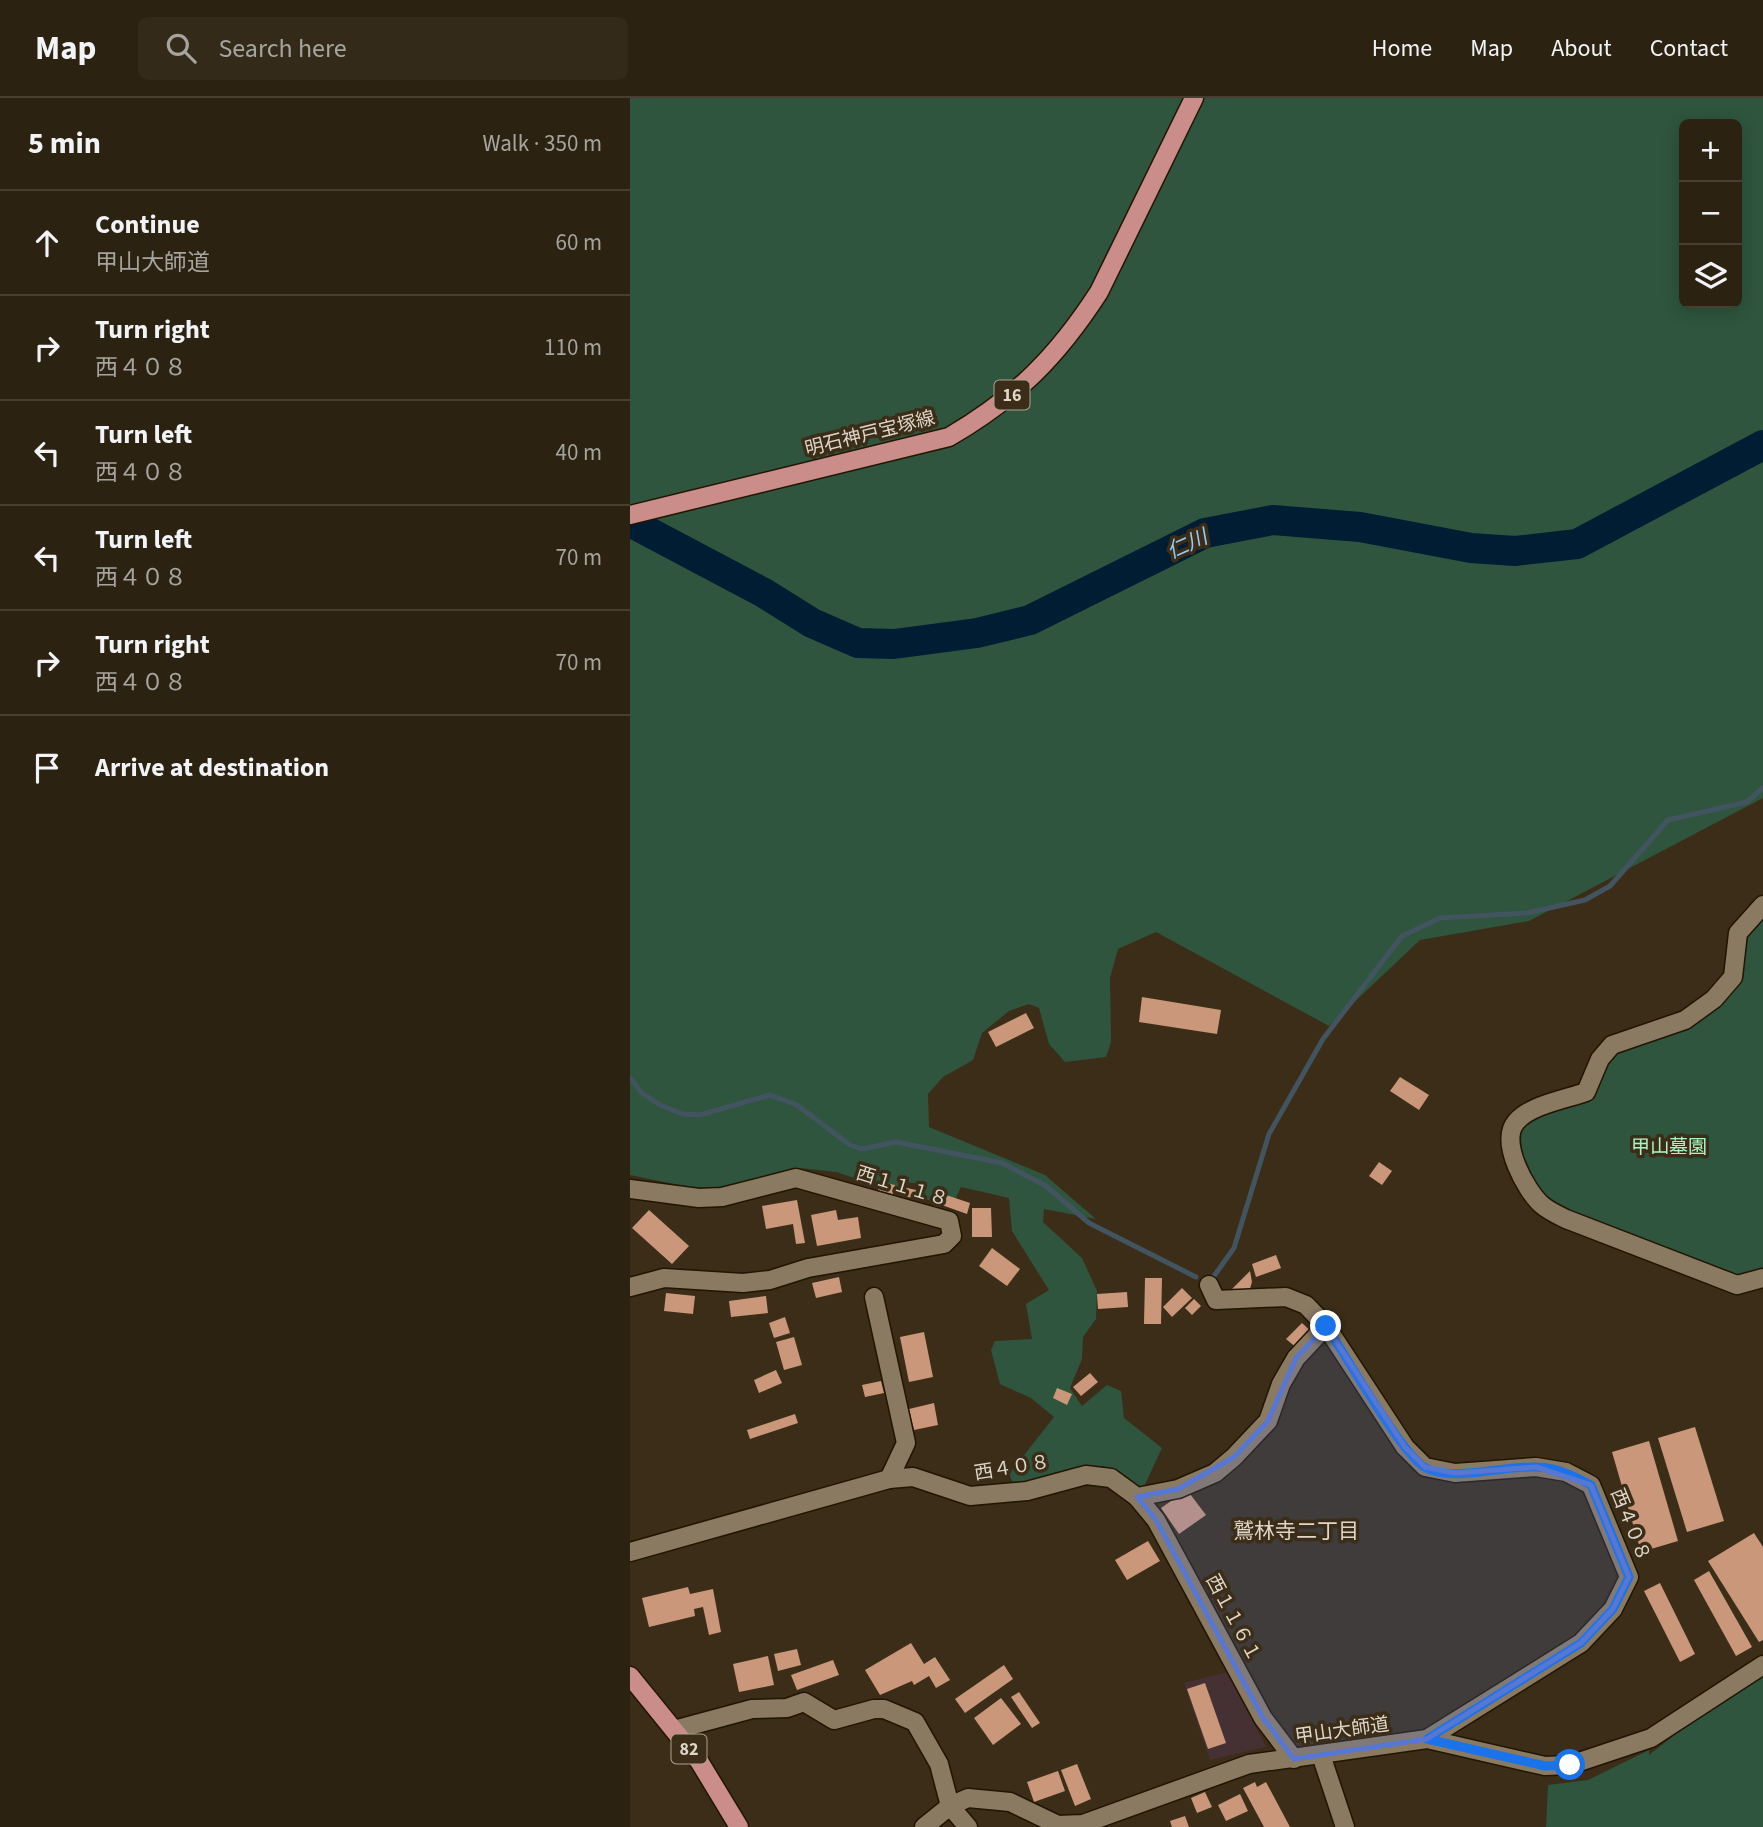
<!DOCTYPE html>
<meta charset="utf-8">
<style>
:root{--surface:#2c2211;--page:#342a1a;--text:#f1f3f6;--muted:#a6a49f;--line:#483f31}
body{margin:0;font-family:"Source Sans 3","Noto Sans JP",sans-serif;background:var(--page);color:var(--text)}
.controls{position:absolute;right:21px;top:21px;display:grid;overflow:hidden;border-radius:10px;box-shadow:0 4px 18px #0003}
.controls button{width:63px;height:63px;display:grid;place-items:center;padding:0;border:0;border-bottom:2px solid var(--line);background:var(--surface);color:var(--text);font:35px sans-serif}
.stop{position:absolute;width:21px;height:21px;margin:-16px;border:5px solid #1a73e8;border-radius:50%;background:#fff}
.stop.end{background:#1a73e8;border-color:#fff;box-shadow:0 2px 7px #0008}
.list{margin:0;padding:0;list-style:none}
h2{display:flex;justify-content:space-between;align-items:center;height:91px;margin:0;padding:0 28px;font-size:30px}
h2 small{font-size:23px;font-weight:400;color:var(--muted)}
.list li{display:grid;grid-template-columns:46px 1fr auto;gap:21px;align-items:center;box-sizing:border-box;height:105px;padding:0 28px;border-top:2px solid var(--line)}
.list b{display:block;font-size:26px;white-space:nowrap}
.list p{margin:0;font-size:23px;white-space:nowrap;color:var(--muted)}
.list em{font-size:23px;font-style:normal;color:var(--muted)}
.icon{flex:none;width:38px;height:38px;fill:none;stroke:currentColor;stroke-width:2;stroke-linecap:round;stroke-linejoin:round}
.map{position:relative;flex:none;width:1133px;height:1729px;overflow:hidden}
header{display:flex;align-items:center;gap:42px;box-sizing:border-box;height:98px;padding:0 35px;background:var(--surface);border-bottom:2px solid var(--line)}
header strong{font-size:33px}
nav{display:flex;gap:38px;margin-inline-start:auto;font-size:24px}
.search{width:490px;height:63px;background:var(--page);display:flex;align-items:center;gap:18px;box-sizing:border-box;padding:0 24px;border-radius:10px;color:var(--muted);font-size:26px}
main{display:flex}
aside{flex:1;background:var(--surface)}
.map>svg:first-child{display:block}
.commercial{fill:#453134}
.green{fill:#2f553e;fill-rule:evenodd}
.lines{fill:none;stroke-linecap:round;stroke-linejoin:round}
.stream{stroke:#435461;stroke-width:5}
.river{stroke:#001d34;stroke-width:30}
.building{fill:#cb977a}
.minor-casing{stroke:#221501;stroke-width:21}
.major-casing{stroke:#221501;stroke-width:21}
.minor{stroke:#8b7a62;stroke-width:18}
.major{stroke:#ca8d89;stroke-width:18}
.route{stroke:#1a73e8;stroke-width:9}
.marked{fill:#5777d4;fill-opacity:0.2;stroke:#5777d4;stroke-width:5;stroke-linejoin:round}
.labels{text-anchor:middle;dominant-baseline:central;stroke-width:7;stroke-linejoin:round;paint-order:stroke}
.shield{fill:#3b2d17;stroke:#aea394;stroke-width:2}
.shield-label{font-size:18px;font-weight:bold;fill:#dfd6c9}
.street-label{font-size:19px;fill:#dfd6c9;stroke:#3b2d17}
.park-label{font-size:19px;fill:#a7f7c5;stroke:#3b2d17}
.water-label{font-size:21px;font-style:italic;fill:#94caf6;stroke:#3b2d17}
.neighbourhood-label{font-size:21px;fill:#dfd6c9;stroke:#3b2d17}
</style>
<header>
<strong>Map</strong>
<div class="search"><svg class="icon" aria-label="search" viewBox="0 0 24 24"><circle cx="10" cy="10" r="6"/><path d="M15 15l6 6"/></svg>Search here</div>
<nav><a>Home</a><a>Map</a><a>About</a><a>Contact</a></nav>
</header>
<main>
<aside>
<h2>5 min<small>Walk · 350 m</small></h2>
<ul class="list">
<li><svg class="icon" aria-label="ahead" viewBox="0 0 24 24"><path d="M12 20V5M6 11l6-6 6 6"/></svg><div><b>Continue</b><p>甲山大師道</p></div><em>60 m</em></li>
<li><svg class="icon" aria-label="right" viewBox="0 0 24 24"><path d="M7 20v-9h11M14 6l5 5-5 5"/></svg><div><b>Turn right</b><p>西４０８</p></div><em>110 m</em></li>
<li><svg class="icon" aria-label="left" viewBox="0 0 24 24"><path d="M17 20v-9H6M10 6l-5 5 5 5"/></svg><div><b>Turn left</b><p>西４０８</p></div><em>40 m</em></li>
<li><svg class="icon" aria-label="left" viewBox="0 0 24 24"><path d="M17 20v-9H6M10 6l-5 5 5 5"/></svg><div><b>Turn left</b><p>西４０８</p></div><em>70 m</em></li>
<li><svg class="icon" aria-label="right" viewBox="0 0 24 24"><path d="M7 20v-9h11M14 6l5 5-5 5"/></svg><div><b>Turn right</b><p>西４０８</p></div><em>70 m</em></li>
<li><svg class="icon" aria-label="arrive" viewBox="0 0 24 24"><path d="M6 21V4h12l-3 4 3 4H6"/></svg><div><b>Arrive at destination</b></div></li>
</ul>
</aside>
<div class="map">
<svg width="1133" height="1729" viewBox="0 0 1133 1729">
<rect width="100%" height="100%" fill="#3b2d17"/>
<polygon class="commercial" points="598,1574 636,1649 580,1662 554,1585"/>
<g class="green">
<path d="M0,0H1133V700L899,823L790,842L699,928L526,834L488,851L480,880L481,944L476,959L435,964L419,946L409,910L399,906L379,913L352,935L343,962L313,979L298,996L299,1029L415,1077L466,1121L414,1111L413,1124L452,1160L467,1193L466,1221L453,1239L452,1261L440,1290L452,1308L477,1287L491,1293L494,1320L532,1350L512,1393L474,1368H457L387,1393L379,1376L424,1319L401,1300L370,1286L361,1252L365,1243L402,1241L396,1206L419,1192L382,1133L379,1100L331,1089L323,1106L291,1101L292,1086L274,1084L270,1095L206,1074L169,1070L89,1090L59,1089L0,1077ZM1054,26H1107V205H1054Z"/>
<polygon points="1133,816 1133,1174 1105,1179 939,1117 917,1103 889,1060 890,1027 958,999 976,964 986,952 1089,905 1115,836"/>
<polygon points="1133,1579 1133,1729 916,1729 918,1687 958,1682 1019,1652 1019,1657 1060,1625"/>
</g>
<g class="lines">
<g class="stream">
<polyline points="0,980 12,995 30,1007 53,1016 70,1017 140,997 167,1007 220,1047 232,1051 266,1044 372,1065 416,1088 459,1125 566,1179"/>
<polyline points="584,1178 604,1150 639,1036 693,941 772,838 810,820 897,815 955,802 980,788 1038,722 1117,704 1133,690"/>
</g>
<polyline class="river" points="0,424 134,495 182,525 228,545 264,546 347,535 400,522 575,435 643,422 730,429 841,450 885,453 947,446 1133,347"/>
</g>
<g class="building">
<polygon points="512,899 591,912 587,936 509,924"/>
<polygon points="396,915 404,930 366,949 358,934"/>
<polygon points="770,979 799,997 789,1012 760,993"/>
<polygon points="749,1064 762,1073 752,1087 739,1078"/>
<polygon points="251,1084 265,1087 263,1096 248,1092"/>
<polygon points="273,1089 286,1092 284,1100 272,1098"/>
<polygon points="313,1096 340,1105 337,1116 309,1106"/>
<polygon points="167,1102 175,1145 166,1146 163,1126 136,1131 132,1108"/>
<polygon points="342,1110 361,1110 362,1139 342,1139"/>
<polygon points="19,1112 59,1148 42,1166 2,1130"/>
<polygon points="206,1112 208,1122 228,1119 231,1140 187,1148 181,1117"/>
<polygon points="362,1150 390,1171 377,1188 349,1168"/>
<polygon points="646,1157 651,1170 626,1179 622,1166"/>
<polygon points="620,1173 622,1184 619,1194 598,1195"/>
<polygon points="209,1179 212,1194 186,1200 182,1185"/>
<polygon points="515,1180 532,1180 531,1226 514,1226"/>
<polygon points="552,1190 562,1200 542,1219 533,1209"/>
<polygon points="497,1194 498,1209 468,1211 467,1196"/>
<polygon points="36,1195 65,1198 63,1216 34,1213"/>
<polygon points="136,1198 138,1215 101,1219 99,1203"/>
<polygon points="564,1201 571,1208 562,1217 555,1210"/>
<polygon points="155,1219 160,1235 144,1240 139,1225"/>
<polygon points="672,1225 683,1235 668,1251 656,1241"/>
<polygon points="294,1234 303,1279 279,1284 270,1239"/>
<polygon points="164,1239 172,1267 154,1272 146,1244"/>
<polygon points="146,1272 152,1285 129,1295 124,1282"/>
<polygon points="460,1275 468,1284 451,1298 443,1289"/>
<polygon points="251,1283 254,1295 235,1299 232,1287"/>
<polygon points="427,1290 442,1296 437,1307 423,1300"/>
<polygon points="304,1305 308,1327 284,1332 279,1311"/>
<polygon points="165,1316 168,1325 120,1341 117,1332"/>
<polygon points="1065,1329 1094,1423 1057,1434 1028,1340"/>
<polygon points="1019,1343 1048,1443 1011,1454 982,1354"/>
<polygon points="557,1392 576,1417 549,1436 531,1410"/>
<polygon points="1124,1435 1133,1449 1133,1542 1129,1544 1078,1463"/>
<polygon points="518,1443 530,1463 497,1482 485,1462"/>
<polygon points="1079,1473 1122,1549 1106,1558 1064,1482"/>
<polygon points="1030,1485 1065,1556 1050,1564 1014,1493"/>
<polygon points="58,1489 60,1496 83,1491 91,1534 79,1537 73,1509 64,1511 65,1518 19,1529 12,1500"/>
<polygon points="281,1545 294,1566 305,1559 320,1582 306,1590 299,1578 284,1587 282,1583 250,1597 235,1572"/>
<polygon points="167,1551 171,1567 148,1573 144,1556"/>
<polygon points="138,1558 144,1587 109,1594 103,1566"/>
<polygon points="203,1562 209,1577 167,1592 161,1577"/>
<polygon points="374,1567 383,1581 335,1615 325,1601"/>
<polygon points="575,1585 596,1645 578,1651 557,1591"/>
<polygon points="389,1594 410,1625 402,1630 381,1599"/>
<polygon points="371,1600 391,1626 363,1647 344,1620"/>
<polygon points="447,1666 461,1701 445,1708 431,1672"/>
<polygon points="428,1673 435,1693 404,1704 397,1684"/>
<polygon points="625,1684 627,1689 636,1684 660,1729 634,1729 613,1690"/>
<polygon points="575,1694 582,1709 567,1715 561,1700"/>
<polygon points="610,1696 618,1713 596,1723 588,1707"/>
<polygon points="555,1718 559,1729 542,1729 540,1723"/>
</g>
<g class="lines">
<defs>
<g id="minor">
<path d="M1133,807L1108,835L1103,879L1084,901L1055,922L982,947L970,961L956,994C936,1001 900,1007 886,1024C869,1044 896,1093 912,1107C919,1113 928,1117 936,1121L1107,1187L1133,1180"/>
<polyline points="0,1091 69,1100 92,1099 166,1080 319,1123 322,1138 314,1146 178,1170 140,1182 113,1185 34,1180 0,1189"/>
<polyline points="579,1187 586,1202 656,1199 676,1207 696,1228 775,1349 795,1369 825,1375 906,1369 936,1374 961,1387 999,1479 983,1511 951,1545 797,1641"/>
<polyline points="244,1199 276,1345 259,1381"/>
<polyline points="507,1399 526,1422 633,1620 664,1661"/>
<polyline points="0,1454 259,1381 283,1379 340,1398 397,1393 456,1377 481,1380 507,1399 548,1391 585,1375 604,1359 638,1323 651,1286 666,1260 696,1228"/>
<polyline points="44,1632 122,1611 157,1610 174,1604 204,1622 244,1611 254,1611 285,1624 309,1666 320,1708 338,1729"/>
<polyline points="691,1657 715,1729"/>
<polyline points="294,1729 320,1708 338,1700 380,1704 428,1727 453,1726 619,1666 797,1641 915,1668 940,1667 1021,1640 1133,1567"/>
</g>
<g id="major">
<path d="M0,417L319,339C386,300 427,259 469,194L564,0"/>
<polyline points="0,1578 69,1663 109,1729"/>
</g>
</defs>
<use href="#minor" class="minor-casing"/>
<use href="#major" class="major-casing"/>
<use href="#minor" class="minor"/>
<use href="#major" class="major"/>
</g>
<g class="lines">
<path class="route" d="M696,1228C715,1256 771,1355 794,1369C821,1385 876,1367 906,1369C926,1369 944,1378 961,1387L999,1479L983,1511L951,1545L797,1641L915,1668L940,1667"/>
</g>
<path class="marked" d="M696,1228L775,1349L795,1369L825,1375L906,1369L961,1387L999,1479L983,1511L951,1545L797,1641L664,1661L633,1620L526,1422L507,1399L548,1391L604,1359L638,1323L666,1260Z"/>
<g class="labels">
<g class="shield">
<rect x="364.5" y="282.5" width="35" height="29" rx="5"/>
<rect x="41.5" y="1636.5" width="35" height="29" rx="5"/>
</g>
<g class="shield-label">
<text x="382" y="297">16</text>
<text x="59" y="1651">82</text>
</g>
<g class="street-label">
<text transform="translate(240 336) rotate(-14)">明石神戸宝塚線</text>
<text transform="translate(272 1089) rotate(17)">西１１１８</text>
<text transform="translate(382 1370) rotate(-9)">西４０８</text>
<text transform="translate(1000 1427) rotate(68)">西４０８</text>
<text transform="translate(603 1520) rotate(62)">西１１６１</text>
<text transform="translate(712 1633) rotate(-8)">甲山大師道</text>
</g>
<g class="park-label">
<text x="1039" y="1049">甲山墓園</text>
</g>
<g class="water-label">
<text transform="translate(557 446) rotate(-24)">仁川</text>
</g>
<g class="neighbourhood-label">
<text x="666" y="1433">鷲林寺二丁目</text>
</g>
</g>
</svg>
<div class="controls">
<button>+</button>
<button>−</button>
<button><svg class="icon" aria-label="layers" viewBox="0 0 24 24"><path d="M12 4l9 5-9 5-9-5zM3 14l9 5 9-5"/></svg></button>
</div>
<div class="stop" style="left:940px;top:1667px"></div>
<div class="stop end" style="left:696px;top:1228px"></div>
</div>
</main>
